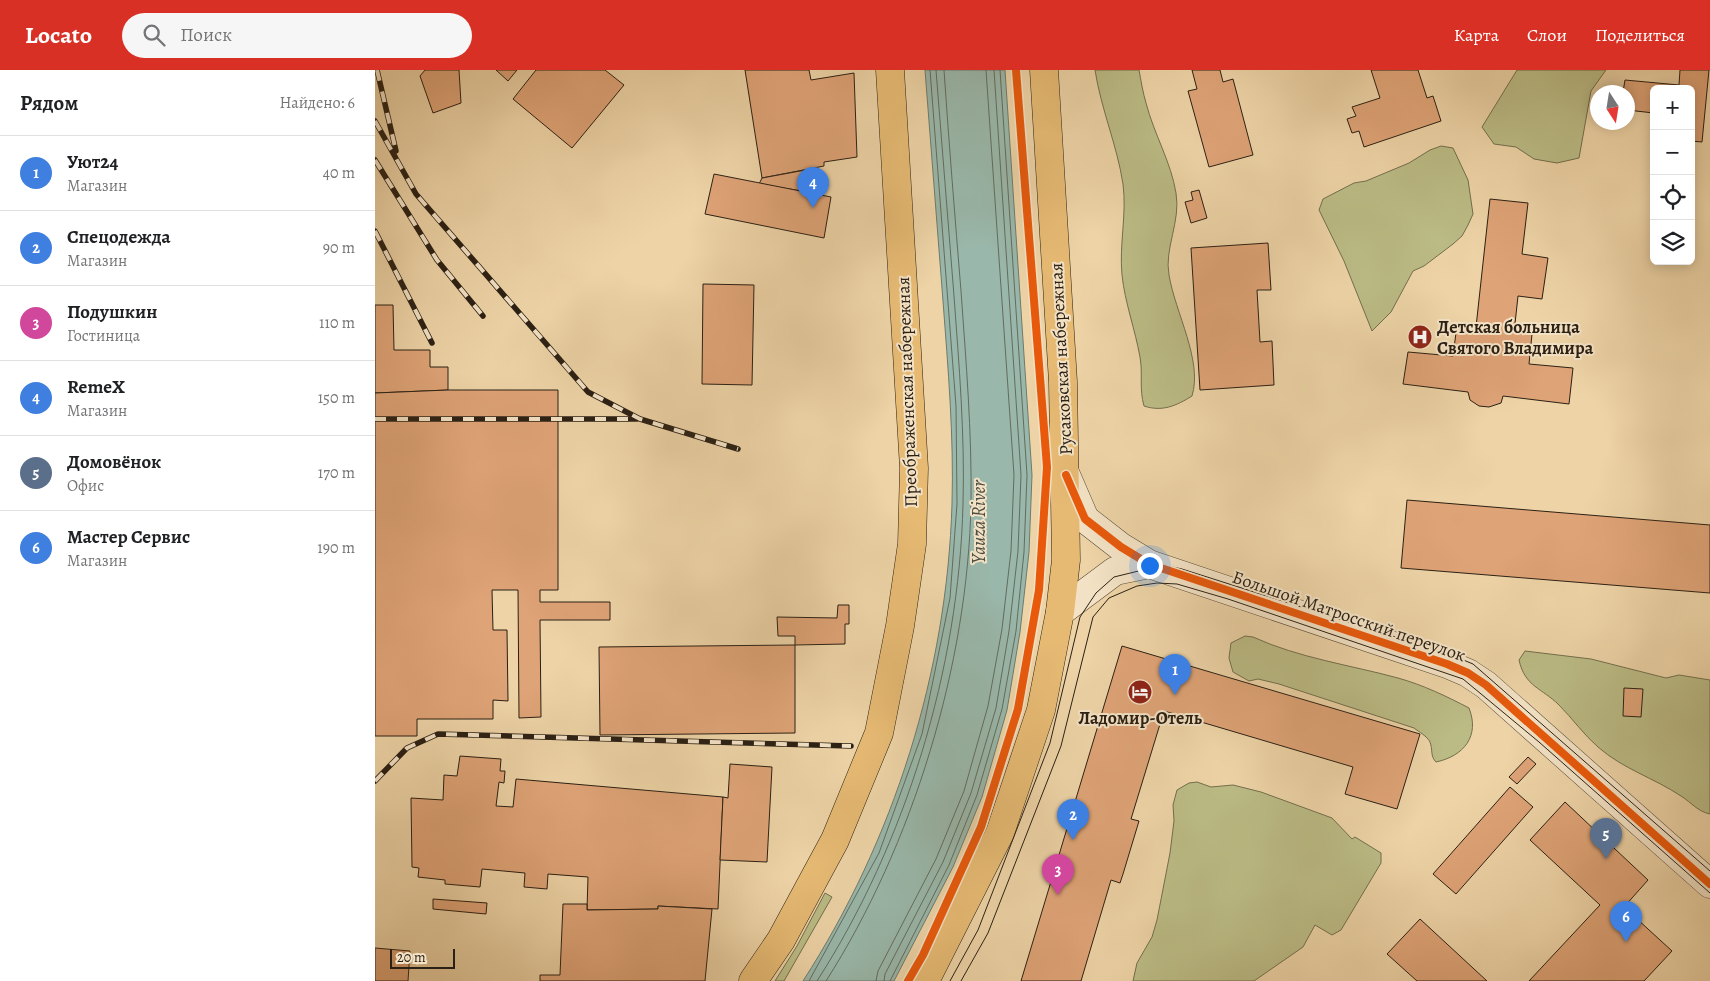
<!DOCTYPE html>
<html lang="ru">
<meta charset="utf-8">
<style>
:root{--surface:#fff;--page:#f6f6f6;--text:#202124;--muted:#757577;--line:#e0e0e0;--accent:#d93025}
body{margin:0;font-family:Alegreya,serif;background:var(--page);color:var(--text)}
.controls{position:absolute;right:15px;top:15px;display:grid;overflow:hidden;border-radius:8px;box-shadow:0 2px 12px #0003}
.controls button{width:45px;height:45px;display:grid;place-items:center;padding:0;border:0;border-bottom:1px solid var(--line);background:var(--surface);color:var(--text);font:25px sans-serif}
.compass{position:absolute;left:1215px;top:15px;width:45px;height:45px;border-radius:50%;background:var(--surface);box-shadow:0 2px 12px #0003;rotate:168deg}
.scale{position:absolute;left:15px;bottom:12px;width:65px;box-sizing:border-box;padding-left:5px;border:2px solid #2b2014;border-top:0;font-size:14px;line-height:18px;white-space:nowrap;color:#2b2014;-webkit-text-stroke:4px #f3e2c5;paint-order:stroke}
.you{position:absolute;left:774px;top:495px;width:18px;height:18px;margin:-12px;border:4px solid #fff;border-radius:50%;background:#1a73e8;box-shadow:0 0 0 8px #1a73e833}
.badge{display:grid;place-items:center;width:32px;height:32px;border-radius:50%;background:var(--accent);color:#fff;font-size:16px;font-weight:700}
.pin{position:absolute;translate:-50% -41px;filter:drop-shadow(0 1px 2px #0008)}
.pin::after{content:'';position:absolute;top:26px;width:18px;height:15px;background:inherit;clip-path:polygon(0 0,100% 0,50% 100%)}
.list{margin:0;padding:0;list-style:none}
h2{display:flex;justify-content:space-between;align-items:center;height:65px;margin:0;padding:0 20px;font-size:21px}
h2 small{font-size:16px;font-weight:400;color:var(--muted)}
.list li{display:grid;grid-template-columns:32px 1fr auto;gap:15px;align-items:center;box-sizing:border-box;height:75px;padding:0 20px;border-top:1px solid var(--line)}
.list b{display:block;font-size:19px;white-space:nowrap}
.list p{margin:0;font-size:16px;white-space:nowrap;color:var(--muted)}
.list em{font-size:16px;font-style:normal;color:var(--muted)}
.icon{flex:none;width:28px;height:28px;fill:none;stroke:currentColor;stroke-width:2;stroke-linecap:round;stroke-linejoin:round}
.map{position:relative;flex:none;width:1335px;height:911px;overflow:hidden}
header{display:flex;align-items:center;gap:30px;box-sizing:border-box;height:70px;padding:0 25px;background:var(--accent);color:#fff}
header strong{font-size:24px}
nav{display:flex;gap:28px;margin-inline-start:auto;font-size:18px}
.search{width:350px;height:45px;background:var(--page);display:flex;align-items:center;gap:12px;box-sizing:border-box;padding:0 18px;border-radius:28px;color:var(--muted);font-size:19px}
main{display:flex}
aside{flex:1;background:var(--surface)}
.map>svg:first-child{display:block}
.green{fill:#bbbb85;stroke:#736e4c}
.water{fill:#99b7aa;stroke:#6d7b6e}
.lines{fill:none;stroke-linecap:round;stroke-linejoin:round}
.shore{stroke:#626c5f;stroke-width:1}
.building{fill:#dea376;stroke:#2b2014}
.minor-casing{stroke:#5c4d38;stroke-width:29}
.major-casing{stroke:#2b2014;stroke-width:29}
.minor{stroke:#f3e2c5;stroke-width:28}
.major{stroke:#e6ba73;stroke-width:28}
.tram{stroke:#2b2014;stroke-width:1}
.rail-casing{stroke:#2b2014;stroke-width:5.5}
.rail{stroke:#f3e2c5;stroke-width:4;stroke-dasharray:11;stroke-linecap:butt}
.cycleway-casing{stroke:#f3e2c5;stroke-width:11}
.cycleway{stroke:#e8590c;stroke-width:8}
.labels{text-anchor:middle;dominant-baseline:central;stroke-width:4;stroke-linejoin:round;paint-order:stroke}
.poi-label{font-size:18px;font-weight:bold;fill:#2b2014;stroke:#f3e2c5;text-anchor:start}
.street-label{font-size:18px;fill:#2b2014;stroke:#f3e2c5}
.water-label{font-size:19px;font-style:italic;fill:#4c4d41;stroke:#f3e2c5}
</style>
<header>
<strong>Locato</strong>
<div class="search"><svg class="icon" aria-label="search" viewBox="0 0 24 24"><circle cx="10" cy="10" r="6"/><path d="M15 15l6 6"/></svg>Поиск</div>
<nav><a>Карта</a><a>Слои</a><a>Поделиться</a></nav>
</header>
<main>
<aside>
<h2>Рядом<small>Найдено: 6</small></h2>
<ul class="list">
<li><span class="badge" style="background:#3f7fe0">1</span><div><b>Уют24</b><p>Магазин</p></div><em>40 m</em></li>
<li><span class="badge" style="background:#3f7fe0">2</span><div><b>Спецодежда</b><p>Магазин</p></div><em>90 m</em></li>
<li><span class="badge" style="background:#d1479c">3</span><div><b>Подушкин</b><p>Гостиница</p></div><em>110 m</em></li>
<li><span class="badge" style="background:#3f7fe0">4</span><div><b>RemeX</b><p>Магазин</p></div><em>150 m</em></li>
<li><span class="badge" style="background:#5c6f8a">5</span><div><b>Домовёнок</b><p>Офис</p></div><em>170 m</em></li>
<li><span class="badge" style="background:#3f7fe0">6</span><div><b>Мастер Сервис</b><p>Магазин</p></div><em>190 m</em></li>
</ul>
</aside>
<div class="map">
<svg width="1335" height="911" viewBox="0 0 1335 911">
<rect width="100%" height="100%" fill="#edd3a6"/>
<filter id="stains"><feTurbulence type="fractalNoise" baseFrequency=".004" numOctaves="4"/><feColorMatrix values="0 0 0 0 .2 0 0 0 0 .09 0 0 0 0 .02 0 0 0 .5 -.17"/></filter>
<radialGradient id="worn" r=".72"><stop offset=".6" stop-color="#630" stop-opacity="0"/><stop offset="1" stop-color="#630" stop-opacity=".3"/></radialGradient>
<g class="green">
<path d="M720,0H764C766,11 768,23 771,33C779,64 796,92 801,123C806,151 789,179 794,205C800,242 828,291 817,326C801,336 787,342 769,336C764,319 768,303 765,287C760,259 750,233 747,205C744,175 752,144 748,114C742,75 726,39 720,0Z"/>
<polygon points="1142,0 1231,0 1216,21 1204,88 1182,93 1159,89 1141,77 1119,74 1107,57"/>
<polygon points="1066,76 1078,78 1093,110 1098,144 1093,155 1087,166 1078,174 1049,196 1038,201 1016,242 997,261 969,191 944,140 948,129 979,113 991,111 1034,93 1055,80"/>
<path d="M870,566L878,567C924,588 975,595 1023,608C1048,615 1071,626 1094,638C1105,666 1089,686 1061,692C1055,686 1058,680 1055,672C1052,666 1044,662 1039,658L904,614L883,609L874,611L858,602L854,588L856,573Z"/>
<path d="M1150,581L1216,589L1291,608L1304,605L1335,610V744C1322,741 1317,733 1306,726C1279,708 1248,699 1223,677C1209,665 1197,648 1184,635C1167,618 1150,617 1144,590Z"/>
<polygon points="822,712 836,717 858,715 886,722 957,748 977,769 980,767 1006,783 1006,793 966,860 957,865 940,855 928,877 879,911 758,911 762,893 777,867 782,850 795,783 799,751 798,735 802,720 814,713"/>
<polygon points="450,823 457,827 409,911 400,911 422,876"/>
</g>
<path class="water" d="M550,0H630L657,405L654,482L645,562L632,640L607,727L578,797L519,911H428C519,770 572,602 577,434C579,366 573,298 568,231C562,154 556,77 550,0Z"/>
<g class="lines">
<g class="shore">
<polyline points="434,911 504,783 547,664 575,528 582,434 581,336 555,0"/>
<path d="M442,911C531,773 584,598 588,434C590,364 584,295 579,226C573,151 567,75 561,0"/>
<path d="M451,911C538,775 593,594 596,433C597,362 591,292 586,221C580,147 574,74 569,0"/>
<polyline points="501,911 503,901 561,789 589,721 613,636 627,559 636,481 639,405 611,0"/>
<polyline points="509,911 510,904 568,792 596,723 621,638 634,561 643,481 646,405 619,0"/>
<polyline points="515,911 574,795 602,725 627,639 641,561 649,482 652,405 625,0"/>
</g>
</g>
<g class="building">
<polygon points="50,0 84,0 86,33 58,43 45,6"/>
<polygon points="121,0 142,0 133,11"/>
<polygon points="161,0 230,0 249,15 197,78 138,29"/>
<polygon points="370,0 434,0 436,10 479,3 482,87 449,92 449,96 387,108"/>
<polygon points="817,0 845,0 848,12 858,9 878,85 834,97 813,21 822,19"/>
<polygon points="996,0 1043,0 1052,28 1058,26 1066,51 989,77 984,61 977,63 972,49 981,46 977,37 1005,28"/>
<polygon points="1305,0 1334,0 1327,72 1316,71 1316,19 1279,19 1279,43 1252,40 1252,22 1248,22 1250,10 1304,15"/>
<polygon points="436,99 439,123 384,114 387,108"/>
<polygon points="339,104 456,127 449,168 330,144"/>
<polygon points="824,120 832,148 816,153 810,132 818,130 816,122"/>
<polygon points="1115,129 1153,133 1147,184 1173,188 1167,229 1143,226 1139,263 1157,264 1154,294 1198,298 1194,334 1128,326 1126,333 1114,337 1104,336 1095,330 1093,322 1028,314 1033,282 1078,286 1082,255 1101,257"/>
<polygon points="893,173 896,220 882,220 885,272 897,271 899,315 825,320 816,178"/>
<polygon points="328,214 379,215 377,315 327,314"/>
<polygon points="0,235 18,235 19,280 55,280 55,297 73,297 73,320 0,323"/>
<polygon points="73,320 183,320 183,520 165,520 165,532 235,532 235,550 165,550 166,647 144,648 143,520 117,520 118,560 132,560 133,631 118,630 118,649 42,649 42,666 0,666 0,323"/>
<polygon points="1032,430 1335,455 1335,523 1026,498"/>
<polygon points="463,535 474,535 474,554 470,554 470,574 420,575 420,566 403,566 402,547 462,548"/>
<polygon points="420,575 420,663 225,665 224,577"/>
<polygon points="747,576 1045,664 1022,739 970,724 978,697 789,641 756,749 764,751 748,804 745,813 736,810 706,911 646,911"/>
<polygon points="1249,618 1268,619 1266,647 1248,646"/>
<polygon points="85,686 126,689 125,701 130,701 129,713 124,712 121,736 138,737 141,709 348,727 343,839 283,836 283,839 212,840 213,807 173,804 172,819 149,817 150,803 107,799 105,817 70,814 70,810 43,807 44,798 37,797 36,728 68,730 69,705 82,706"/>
<polygon points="1153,687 1161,694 1142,714 1134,707"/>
<polygon points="355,694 397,697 392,792 345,790 348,727 353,728"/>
<polygon points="1135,717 1158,737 1081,824 1058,804"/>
<polygon points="1190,732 1273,810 1249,837 1297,881 1269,911 1154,911 1225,835 1155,770"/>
<polygon points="58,829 112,833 111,844 58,839"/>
<polygon points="188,834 212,834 212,840 283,839 283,836 337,839 330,911 165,911 165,905 185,905"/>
<polygon points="1045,849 1112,911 1042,911 1012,884"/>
<polygon points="0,878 35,881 33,911 0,911"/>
</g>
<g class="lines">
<defs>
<g id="minor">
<polyline points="691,405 710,449 746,477 774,494 1072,594 1093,603 1111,615 1335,814"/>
<polyline points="685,542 740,501 774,494"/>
</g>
<g id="major">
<polyline points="378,911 406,870 460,770 504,663 525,556 537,474 539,398 515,0"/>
<polyline points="550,911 625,763 666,640 685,542 691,490 688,312 669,0"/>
</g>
</defs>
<use href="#minor" class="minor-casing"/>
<use href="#major" class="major-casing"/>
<use href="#minor" class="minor"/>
<use href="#major" class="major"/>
<g class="tram">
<polyline points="575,911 603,860 675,673 705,547 721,523 739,507 788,495 807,499 1074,584 1098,594 1335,801"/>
<polyline points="586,911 613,863 686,676 718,547 734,528 762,516 782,513 802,514 853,529 1088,609 1164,672 1335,823"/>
</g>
<defs>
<g id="rail">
<polyline points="2,0 21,81"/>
<polyline points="0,51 41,124 213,322 265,349 363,379"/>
<polyline points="0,90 62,190 108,246"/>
<polyline points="0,161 57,273"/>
<polyline points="0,349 262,349"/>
<polyline points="0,711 32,678 63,664 476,676"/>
</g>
</defs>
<use href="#rail" class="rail-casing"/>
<use href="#rail" class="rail"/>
<defs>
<g id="cycleway">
<polyline points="691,405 710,449 746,477 774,494 1072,594 1093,603 1111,615 1335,814"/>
<polyline points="533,911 548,885 606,757 643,639 664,520 672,397 641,0"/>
</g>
</defs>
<use href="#cycleway" class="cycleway-casing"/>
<use href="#cycleway" class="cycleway"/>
</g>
<defs>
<symbol id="hospital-disc" viewBox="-11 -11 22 22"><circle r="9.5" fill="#8f2418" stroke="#f3e2c5"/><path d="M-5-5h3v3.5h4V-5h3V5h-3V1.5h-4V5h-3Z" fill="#fff"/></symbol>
<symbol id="hotel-disc" viewBox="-11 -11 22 22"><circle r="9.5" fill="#8f2418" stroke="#f3e2c5"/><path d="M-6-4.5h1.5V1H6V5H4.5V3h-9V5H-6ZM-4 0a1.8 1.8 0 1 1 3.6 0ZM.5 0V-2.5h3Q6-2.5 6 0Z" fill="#fff"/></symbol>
</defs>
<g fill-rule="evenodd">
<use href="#hospital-disc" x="1031" y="253" width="28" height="28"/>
<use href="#hotel-disc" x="751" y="608" width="28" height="28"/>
</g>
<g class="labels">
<g class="poi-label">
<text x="1062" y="257">Детская больница<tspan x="1062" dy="21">Святого Владимира</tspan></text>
<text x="765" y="648" text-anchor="middle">Ладомир-Отель</text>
</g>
<g class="street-label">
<text transform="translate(686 289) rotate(-93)">Русаковская набережная</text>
<text transform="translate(532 322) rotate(-92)">Преображенская набережная</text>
<text transform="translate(974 546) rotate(19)">Большой Матросский переулок</text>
</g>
<g class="water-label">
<text transform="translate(604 452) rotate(-90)">Yauza River</text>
</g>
</g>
<rect width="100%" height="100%" filter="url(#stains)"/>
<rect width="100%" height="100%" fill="url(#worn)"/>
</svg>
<div class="controls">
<button>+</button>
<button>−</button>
<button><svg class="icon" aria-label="locate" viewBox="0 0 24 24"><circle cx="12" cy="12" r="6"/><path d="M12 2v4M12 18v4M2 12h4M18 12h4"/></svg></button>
<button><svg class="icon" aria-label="layers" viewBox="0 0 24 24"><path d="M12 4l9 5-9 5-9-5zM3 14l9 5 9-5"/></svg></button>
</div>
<svg class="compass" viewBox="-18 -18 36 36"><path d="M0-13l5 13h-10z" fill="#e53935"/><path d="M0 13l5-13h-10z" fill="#757577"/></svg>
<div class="scale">20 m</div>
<div class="you"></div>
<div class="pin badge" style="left:800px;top:625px;background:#3f7fe0">1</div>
<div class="pin badge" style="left:698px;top:770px;background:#3f7fe0">2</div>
<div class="pin badge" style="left:683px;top:825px;background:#d1479c">3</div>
<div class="pin badge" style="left:438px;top:138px;background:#3f7fe0">4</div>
<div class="pin badge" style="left:1231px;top:789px;background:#5c6f8a">5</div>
<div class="pin badge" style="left:1251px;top:872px;background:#3f7fe0">6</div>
</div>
</main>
